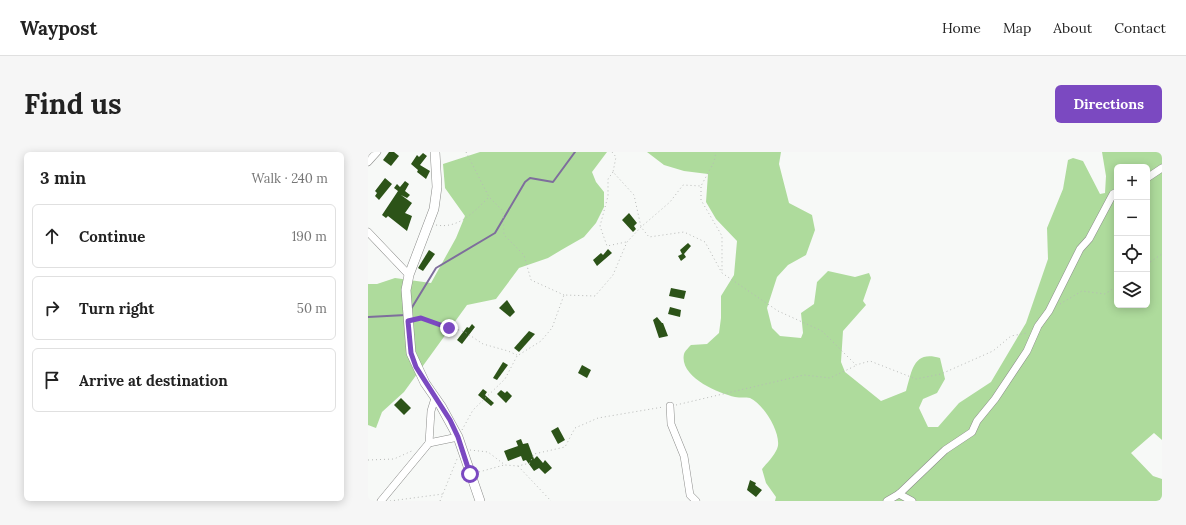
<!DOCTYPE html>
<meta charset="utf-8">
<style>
:root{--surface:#fff;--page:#f6f6f6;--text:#222;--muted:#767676;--line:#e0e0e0;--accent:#7b49c1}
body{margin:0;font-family:Lora,serif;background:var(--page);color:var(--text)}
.controls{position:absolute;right:12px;top:12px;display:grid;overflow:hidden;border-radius:6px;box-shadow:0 2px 10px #0003}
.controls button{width:36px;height:36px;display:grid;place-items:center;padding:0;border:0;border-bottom:1px solid var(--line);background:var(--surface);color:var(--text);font:20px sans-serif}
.stop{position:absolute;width:12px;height:12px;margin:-9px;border:3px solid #7b49c1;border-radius:50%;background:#fff}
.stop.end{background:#7b49c1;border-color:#fff;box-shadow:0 1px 4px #0008}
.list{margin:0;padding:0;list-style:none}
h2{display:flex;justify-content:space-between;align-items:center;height:52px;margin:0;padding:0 16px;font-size:17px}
h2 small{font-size:13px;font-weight:400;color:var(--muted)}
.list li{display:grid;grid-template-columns:26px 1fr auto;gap:12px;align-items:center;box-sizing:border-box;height:64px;margin:0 8px 8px;padding:0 8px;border:1px solid var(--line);border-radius:6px}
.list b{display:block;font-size:15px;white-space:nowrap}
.list em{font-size:13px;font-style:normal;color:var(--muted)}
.icon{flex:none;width:22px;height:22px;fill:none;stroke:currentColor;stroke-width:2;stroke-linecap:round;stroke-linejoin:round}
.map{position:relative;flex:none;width:794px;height:349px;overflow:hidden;border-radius:6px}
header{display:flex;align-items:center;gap:24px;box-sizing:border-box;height:56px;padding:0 20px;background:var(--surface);border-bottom:1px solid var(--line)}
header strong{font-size:19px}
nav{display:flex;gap:22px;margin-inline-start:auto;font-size:14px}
.intro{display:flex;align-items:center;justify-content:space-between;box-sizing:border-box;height:96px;padding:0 24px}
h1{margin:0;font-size:28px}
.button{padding:10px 18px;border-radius:6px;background:var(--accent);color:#fff;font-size:14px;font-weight:700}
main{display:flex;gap:24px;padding:0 24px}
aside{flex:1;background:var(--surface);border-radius:6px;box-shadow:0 2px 10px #0003}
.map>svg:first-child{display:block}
.green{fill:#aedb9c;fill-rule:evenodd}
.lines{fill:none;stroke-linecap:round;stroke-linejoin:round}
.stream{stroke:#7e6e9c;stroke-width:2}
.building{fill:#2c5318}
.street-casing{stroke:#8c8d8b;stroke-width:8}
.secondary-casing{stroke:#8c8d8b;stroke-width:10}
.path{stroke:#b7b9b7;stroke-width:1;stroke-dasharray:1 3;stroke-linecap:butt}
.street{stroke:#fff;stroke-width:7}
.secondary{stroke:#fff;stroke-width:9}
.route{stroke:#7b49c1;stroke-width:5}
</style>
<header>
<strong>Waypost</strong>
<nav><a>Home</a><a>Map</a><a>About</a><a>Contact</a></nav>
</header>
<div class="intro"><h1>Find us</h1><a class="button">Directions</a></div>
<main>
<aside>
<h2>3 min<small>Walk · 240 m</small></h2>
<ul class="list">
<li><svg class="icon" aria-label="ahead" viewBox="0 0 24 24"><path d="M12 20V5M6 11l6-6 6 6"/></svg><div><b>Continue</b></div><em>190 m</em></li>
<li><svg class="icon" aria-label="right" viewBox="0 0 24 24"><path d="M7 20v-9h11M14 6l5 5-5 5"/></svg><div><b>Turn right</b></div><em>50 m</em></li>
<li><svg class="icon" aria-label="arrive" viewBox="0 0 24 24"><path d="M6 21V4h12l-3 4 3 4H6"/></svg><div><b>Arrive at destination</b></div></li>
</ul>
</aside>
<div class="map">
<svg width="794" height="349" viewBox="0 0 794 349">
<rect width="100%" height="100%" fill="#f7f9f7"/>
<g class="green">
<polygon points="112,0 239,0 224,20 228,30 236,40 236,55 228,71 216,85 195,97 180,106 151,116 128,147 99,153 36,240 14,260 8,276 0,273 0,132 9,132 27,126 63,131 88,86 97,64 77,36 75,12"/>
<path d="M279,0H413L411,12L421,51L444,63L447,78L438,103L420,113L409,125L399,156L404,176L412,184L433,186L435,181L433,161L446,152L449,130L460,119L487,125L501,121L503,126L495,149L498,153L475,179L473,210L477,220L513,249L538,239C544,219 545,198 572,206L577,227L569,241L555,247L551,256L560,275H570L591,251L623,230L658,171L680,107L679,76L695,37L700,8L705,6L715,9L732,42L737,41L738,24L734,0H794V288L786,281L763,301L785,324L794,327V349H407L408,345L398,331L394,317C399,311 406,304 409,297C415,284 396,252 382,246C378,245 372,246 367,245C350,241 311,225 316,202C317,199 321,195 323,193L339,192L351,181L353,166V144L366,123L369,89L348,67L338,50L340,22L316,19L296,13ZM749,15H779V153H749Z"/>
</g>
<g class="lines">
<g class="stream">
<polyline points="43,157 68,116 127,81 157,30 162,26 185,30 207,0"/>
<polyline points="0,165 38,163"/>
</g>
</g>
<g class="building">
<polygon points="21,0 26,0 31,4 23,14 15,8"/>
<polygon points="55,1 59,4 52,13 62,19 58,27 49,20 50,18 43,12 49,3 51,5"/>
<polygon points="17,26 24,32 11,48 7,44 9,41 7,39"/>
<polygon points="37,29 41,32 37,39 42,43 39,46 33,43 44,51 37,61 44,64 39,79 20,64 18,66 14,63 30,39 26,36 29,32 32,35"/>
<polygon points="261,61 269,71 266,74 268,77 265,80 254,68"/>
<polygon points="320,91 323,94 316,102 318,105 313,109 310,104 314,102 312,98"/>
<polygon points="240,97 244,101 229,114 225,108 233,101 235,103"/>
<polygon points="61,98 67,102 55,119 50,116"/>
<polygon points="303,136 318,139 316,147 301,144"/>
<polygon points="139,148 147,160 142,165 131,156"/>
<polygon points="302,155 313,158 312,165 300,162"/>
<polygon points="289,165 294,171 295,171 300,184 291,186 285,168"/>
<polygon points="104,172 107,175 94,192 89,188 99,175 101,176"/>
<polygon points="161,179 167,182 151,200 146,196"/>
<polygon points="135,210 140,213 129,228 125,226"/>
<polygon points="214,213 223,218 219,226 210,221"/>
<polygon points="115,237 119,240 117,243 126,251 123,254 110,243"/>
<polygon points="133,238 137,241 139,239 144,244 138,251 129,242"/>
<polygon points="33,246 43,256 36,263 26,253"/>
<polygon points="190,275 197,288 190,292 183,279"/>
<polygon points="153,287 155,292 160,291 166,307 169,304 175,311 177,308 184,316 177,322 171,316 166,319 158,308 155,309 153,304 140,309 136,299 150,294 148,289"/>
<polygon points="382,328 388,331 387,333 394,338 388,345 379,338"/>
</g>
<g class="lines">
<defs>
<g id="street">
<polyline points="0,10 9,0"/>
<polyline points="779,26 794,16"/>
<polyline points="0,80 41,123"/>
<polyline points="302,254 303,272 316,304 322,343 328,349"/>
<polyline points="61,291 63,259 67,246"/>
<polyline points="531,342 544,349"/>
<polyline points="13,349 61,291 90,285"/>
<polyline points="519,349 531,342 577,298 604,280 609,269 627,247 659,199 670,174 681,159 712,97 721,87 745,42 749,40"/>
</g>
<polyline id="secondary" points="67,0 69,35 66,57 41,123 38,138 43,201 57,231 73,254 90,285 112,349"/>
</defs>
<use href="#street" class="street-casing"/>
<use href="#secondary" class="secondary-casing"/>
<g class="path">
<polyline points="98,0 121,45 135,59 136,83 156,103 163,128 196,143"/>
<polyline points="244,0 248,5 245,20 266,43 273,75 281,85 316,80 337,90 354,121 410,159 454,179 488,213 502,209 548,227 573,222 625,199 643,184 659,181"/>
<polyline points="245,20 240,27 240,44 232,74 239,94 258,90"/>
<polyline points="333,35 333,48 354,84 354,120"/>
<path d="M68,73C90,77 105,61 120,46"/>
<polyline points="779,112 794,102"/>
<polyline points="692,152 714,139 737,142 749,134"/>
<polyline points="48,167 53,166 97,180 115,192 140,199 149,203"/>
<polyline points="308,253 436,223 462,226 487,214"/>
<polyline points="94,278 105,258 137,227 149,204 173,189 184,176 196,143 227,144 245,123 259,90 273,75 302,50 315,33 333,34 346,10 348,0"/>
<polyline points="102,298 120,300 137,313 150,314 162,311 166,302 197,295 207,276 230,266 295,255"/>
<polyline points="0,308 26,307 46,298"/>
<polyline points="150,314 183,349"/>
<polyline points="111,320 136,313"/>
<polyline points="22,349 75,342"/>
<polyline points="72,349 89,307"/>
</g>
<use href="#street" class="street"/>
<use href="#secondary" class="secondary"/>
</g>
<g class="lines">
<polyline class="route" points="81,176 53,166 40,169 43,201 48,215 82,268 90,285 102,322"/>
</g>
</svg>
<div class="controls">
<button>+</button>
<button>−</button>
<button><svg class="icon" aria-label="locate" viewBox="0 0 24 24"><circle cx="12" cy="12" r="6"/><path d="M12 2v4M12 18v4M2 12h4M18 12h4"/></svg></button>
<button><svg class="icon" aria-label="layers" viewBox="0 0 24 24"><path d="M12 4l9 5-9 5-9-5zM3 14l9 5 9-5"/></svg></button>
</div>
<div class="stop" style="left:102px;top:322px"></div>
<div class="stop end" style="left:81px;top:176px"></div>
</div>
</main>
